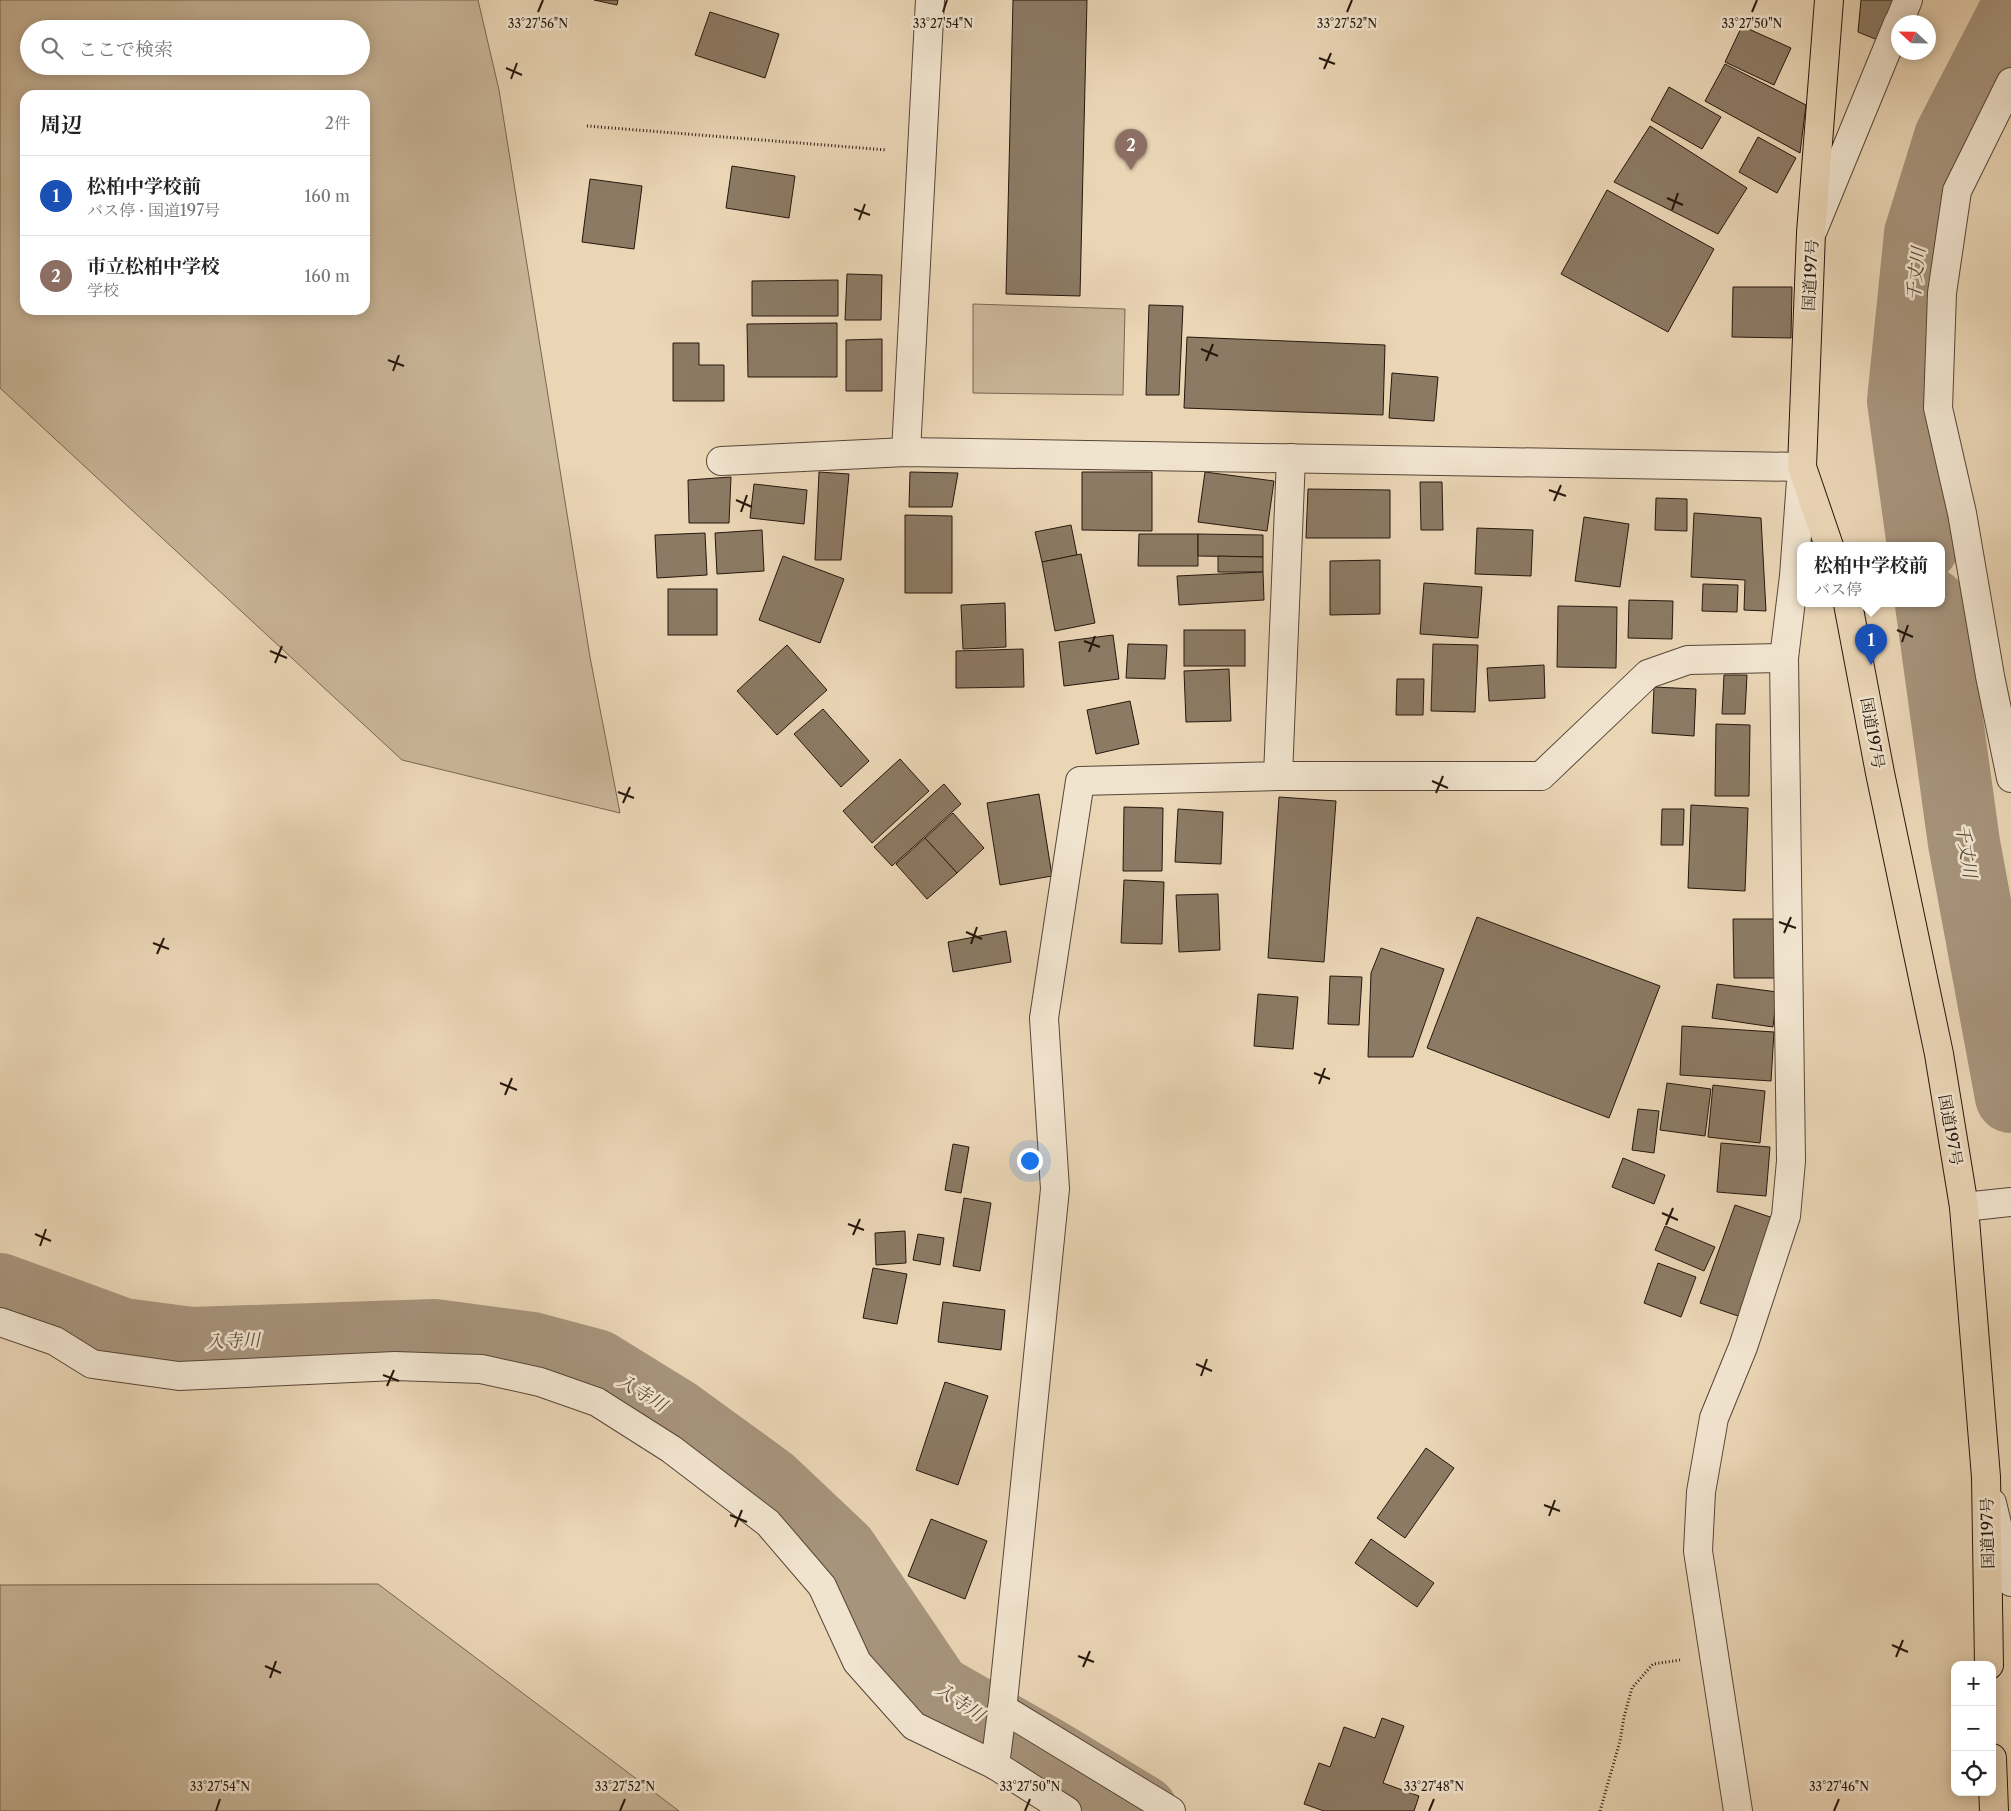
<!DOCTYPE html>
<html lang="ja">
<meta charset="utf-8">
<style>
:root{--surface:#fff;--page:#f2f2f2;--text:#222;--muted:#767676;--line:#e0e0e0;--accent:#8f2418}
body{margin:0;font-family:"Libre Caslon Text","Noto Serif JP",serif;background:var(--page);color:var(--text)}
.controls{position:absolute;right:15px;bottom:15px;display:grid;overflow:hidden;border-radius:10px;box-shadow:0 2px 12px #0003}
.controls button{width:45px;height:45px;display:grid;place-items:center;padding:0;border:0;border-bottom:1px solid var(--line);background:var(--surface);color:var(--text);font:25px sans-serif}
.compass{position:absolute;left:1891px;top:15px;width:45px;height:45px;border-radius:50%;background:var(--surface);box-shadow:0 2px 12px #0003;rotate:292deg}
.you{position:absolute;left:1029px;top:1160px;width:18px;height:18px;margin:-12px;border:4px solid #fff;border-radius:50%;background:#1a73e8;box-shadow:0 0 0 8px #1a73e833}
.badge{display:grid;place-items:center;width:32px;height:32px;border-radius:50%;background:var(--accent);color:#fff;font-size:16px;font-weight:700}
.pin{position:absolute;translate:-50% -41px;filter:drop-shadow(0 1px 2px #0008)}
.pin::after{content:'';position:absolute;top:26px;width:18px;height:15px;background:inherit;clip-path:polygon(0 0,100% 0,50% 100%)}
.popup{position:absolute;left:1797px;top:542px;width:148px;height:65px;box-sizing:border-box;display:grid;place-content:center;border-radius:10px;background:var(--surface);filter:drop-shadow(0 1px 4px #0005);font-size:16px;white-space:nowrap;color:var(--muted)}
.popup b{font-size:19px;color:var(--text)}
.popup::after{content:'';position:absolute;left:50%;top:100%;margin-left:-10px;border:10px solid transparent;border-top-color:var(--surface)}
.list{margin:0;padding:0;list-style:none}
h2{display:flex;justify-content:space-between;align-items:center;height:65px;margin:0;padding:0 20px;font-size:21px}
h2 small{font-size:16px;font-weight:400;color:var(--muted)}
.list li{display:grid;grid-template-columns:32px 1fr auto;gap:15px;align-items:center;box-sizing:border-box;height:80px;padding:0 20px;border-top:1px solid var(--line)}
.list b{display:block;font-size:19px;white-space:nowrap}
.list p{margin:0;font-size:16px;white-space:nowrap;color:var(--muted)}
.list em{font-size:16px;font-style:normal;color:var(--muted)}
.icon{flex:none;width:28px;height:28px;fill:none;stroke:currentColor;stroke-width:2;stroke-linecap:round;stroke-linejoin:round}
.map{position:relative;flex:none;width:2011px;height:1811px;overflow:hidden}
.search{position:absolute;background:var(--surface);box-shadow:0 2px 12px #0003;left:20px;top:20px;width:350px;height:55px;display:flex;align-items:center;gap:12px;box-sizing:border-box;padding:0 18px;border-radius:28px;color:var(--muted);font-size:19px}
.panel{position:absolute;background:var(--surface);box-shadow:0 2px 12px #0003;left:20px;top:90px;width:350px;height:225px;border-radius:15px}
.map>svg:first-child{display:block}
.green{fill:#c9b598;stroke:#786652;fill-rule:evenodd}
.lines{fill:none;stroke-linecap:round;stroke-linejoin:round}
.river{stroke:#a7947c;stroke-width:72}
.building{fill:#8c7a64;stroke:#26170d}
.street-casing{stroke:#574637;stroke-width:30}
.highway-casing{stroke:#26170d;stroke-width:30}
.path{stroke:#26170d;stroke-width:3;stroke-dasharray:1 2.5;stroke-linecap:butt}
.street{stroke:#f1e4cf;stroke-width:28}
.highway{stroke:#ead5b5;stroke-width:28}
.ticks{fill:none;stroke:#26170d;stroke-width:2}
.labels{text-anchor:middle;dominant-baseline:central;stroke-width:5;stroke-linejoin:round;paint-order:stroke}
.street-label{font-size:16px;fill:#26170d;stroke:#f1e4cf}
.water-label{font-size:18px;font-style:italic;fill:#5a4939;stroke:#f1e4cf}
.ticks-label{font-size:12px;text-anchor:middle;fill:#26170d;stroke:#f1e4cf;stroke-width:5;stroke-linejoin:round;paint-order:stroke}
</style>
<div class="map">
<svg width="2011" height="1811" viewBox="0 0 2011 1811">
<rect width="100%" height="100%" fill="#ead5b5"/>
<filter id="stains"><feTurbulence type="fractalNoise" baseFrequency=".004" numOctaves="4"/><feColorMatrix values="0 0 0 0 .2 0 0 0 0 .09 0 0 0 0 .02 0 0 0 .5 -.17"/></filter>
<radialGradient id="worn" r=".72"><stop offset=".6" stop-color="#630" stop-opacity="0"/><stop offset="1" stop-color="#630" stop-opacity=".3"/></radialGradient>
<g class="green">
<path d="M0,0H478L499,90L590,657L620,813L402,760L0,388ZM29,29H361V66H29ZM25,95H365V310H25Z"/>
<polygon points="973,304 1125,309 1123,395 973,393"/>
<polygon points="378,1584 679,1811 0,1811 0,1585"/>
</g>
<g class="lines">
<g class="river">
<polyline points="1923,546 1903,401 1920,234 1950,137 2011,19"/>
<polyline points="1931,604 1964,843 2011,1097"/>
<polyline points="0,1289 123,1334 191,1343 434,1335 532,1348 596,1365 677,1415 769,1482 842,1551 936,1690 1050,1755 1142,1811"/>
</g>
</g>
<g class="building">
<polygon points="594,0 618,0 617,5"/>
<polygon points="1013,0 1087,0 1080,296 1006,294"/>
<polygon points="1861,0 1896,0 1880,41 1858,32"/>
<polygon points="710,12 779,34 765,78 695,55"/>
<polygon points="1742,26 1791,48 1774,85 1725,62"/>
<polygon points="1725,64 1806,105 1800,153 1705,101"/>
<polygon points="1669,87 1721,117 1702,149 1651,120"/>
<polygon points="1650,126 1747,188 1718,234 1614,182"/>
<polygon points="1758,137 1796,158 1777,193 1739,172"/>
<polygon points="732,166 795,176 789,218 726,208"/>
<polygon points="590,179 642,186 634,249 582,242"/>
<polygon points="1607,190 1714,249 1668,332 1561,274"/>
<polygon points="847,274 882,275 881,320 845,320"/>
<polygon points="838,280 838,316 752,316 752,281"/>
<polygon points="1733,287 1792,287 1791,338 1732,337"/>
<polygon points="1149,305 1183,306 1179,395 1146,395"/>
<polygon points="837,323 837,377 748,377 747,324"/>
<polygon points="1187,337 1385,345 1383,415 1184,408"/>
<polygon points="882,339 882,391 846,391 846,340"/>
<polygon points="673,343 699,343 699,365 724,365 724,401 673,401"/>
<polygon points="1392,373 1438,377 1434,421 1389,418"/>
<polygon points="819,472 849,474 841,560 815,560"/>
<polygon points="910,472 958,473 952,507 909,507"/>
<polygon points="1082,472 1152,472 1152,531 1082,530"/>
<polygon points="1205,472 1274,481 1267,531 1198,522"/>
<polygon points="731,477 729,523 689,523 688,480"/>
<polygon points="1420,482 1442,482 1443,530 1421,530"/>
<polygon points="754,484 807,490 804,524 750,518"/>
<polygon points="1308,489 1390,490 1390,538 1306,538"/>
<polygon points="1656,498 1687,499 1687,531 1655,530"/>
<polygon points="1694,513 1761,518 1766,611 1744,610 1745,580 1691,577"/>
<polygon points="905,515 952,516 952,593 905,593"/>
<polygon points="1584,517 1629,524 1620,587 1575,581"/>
<polygon points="1071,525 1077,555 1042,562 1035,532"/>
<polygon points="1477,528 1533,530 1531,576 1475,574"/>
<polygon points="762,530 764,571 717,574 715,533"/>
<polygon points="705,533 707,575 657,578 655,535"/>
<polygon points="1139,534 1198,534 1198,566 1138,566"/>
<polygon points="1198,534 1263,535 1263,557 1198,556"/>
<polygon points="1081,554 1095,623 1055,631 1042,562"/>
<polygon points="783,556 844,579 820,643 759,620"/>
<polygon points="1218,556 1263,557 1263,572 1218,572"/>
<polygon points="1380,560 1380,614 1330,615 1330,561"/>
<polygon points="1263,572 1264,600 1179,605 1177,576"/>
<polygon points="1424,583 1482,587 1478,638 1420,634"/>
<polygon points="1703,584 1738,585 1737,612 1702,611"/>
<rect x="668" y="589" width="49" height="46"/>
<polygon points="1629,600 1673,601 1672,639 1628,638"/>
<polygon points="1005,603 1006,647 963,649 961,605"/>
<polygon points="1558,606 1617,607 1616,668 1557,667"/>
<rect x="1184" y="630" width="61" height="36"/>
<polygon points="1113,635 1119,679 1064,686 1059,642"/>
<polygon points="1128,644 1167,645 1165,679 1126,678"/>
<polygon points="1433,644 1478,645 1475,712 1431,711"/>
<polygon points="787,645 827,690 777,735 737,691"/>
<polygon points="1023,649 1024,687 956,688 956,651"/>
<polygon points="1544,665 1545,698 1489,701 1487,668"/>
<polygon points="1229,669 1231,721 1186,722 1184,671"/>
<polygon points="1724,675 1747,675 1745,714 1722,714"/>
<polygon points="1397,679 1424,679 1423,715 1396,715"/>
<polygon points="1654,687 1696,689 1694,736 1652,733"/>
<polygon points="1130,701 1139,744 1096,754 1087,710"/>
<polygon points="823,709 869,761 841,787 794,734"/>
<polygon points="1716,724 1750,725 1749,796 1715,796"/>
<polygon points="900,759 929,791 872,843 843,811"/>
<polygon points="944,784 961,804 892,866 874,847"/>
<polygon points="1039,794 1052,876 1000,885 987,803"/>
<polygon points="1279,797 1336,801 1324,962 1268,958"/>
<polygon points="1691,805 1748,808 1745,891 1688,888"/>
<polygon points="1124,807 1163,808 1162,871 1123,871"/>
<polygon points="1178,809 1223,812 1221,864 1175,862"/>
<polygon points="1662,809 1684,809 1683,845 1661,845"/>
<polygon points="953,813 984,848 957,873 925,838"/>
<polygon points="925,838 957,873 927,899 896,864"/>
<polygon points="1124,880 1164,882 1162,944 1121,943"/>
<polygon points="1218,894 1220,950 1179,952 1176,895"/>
<polygon points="1477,917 1660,986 1609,1118 1427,1048"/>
<polygon points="1733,919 1784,919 1785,978 1734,978"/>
<polygon points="1006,931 1011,962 953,972 948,942"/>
<polygon points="1381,948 1444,969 1413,1057 1368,1057 1371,973"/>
<polygon points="1330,976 1362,977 1359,1025 1328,1024"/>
<polygon points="1717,984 1777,992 1773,1027 1712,1018"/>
<polygon points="1258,994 1298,997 1293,1049 1254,1046"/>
<polygon points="1682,1026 1774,1032 1771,1081 1680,1075"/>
<polygon points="1667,1083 1711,1089 1705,1136 1660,1130"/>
<polygon points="1713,1085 1765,1091 1760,1143 1708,1137"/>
<polygon points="1638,1109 1659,1111 1654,1153 1632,1150"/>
<polygon points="1721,1143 1770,1147 1766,1196 1717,1192"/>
<polygon points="953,1144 969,1147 961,1193 945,1190"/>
<polygon points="1623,1158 1665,1175 1654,1204 1612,1187"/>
<polygon points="964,1198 991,1203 980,1271 953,1266"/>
<polygon points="1735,1205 1776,1219 1741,1317 1700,1303"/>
<polygon points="1665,1226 1715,1247 1704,1271 1655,1250"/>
<polygon points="905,1231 906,1263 876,1265 875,1233"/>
<polygon points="918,1234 944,1238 940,1265 913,1260"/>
<polygon points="1658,1263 1696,1277 1681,1317 1644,1303"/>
<polygon points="873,1268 907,1274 897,1324 863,1318"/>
<polygon points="943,1302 1005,1310 1001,1350 938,1342"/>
<polygon points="945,1382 988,1396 958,1485 916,1470"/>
<polygon points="1426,1448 1454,1468 1405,1538 1377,1518"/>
<polygon points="931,1519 987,1541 965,1599 908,1576"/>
<polygon points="1371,1539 1434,1583 1417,1607 1355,1563"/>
<polygon points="1382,1718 1404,1726 1383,1783 1419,1796 1414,1811 1324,1811 1304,1804 1319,1763 1330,1767 1344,1727 1375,1738"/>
</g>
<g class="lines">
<defs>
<g id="street">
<polyline points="1899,22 1908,0"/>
<polyline points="2011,82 1957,191 1942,293 1938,408 1962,513 1990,676 2011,778"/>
<polyline points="1813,230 1898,23"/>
<polyline points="906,452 930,0"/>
<polyline points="721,461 906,452 1802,467 1794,576 1784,658 1791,1161 1786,1216 1743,1347 1714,1418 1701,1492 1698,1551 1738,1811"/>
<polyline points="1278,776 1291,458"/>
<polyline points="1964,1207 2011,1202"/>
<polyline points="0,1322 55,1341 92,1364 179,1376 395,1366 481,1369 540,1382 597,1402 671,1449 768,1523 822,1586 857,1662 914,1726 995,1765 1067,1811"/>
<polyline points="1992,1503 2011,1582"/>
<polyline points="1002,1708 1171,1811"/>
<polyline points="995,1765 1002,1711 1055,1189 1044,1018 1080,781 1278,776 1541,776 1648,674 1688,660 1784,658"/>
</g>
<g id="highway">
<polyline points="1829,546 1802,467 1811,233 1829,0"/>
<polyline points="1848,604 1880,773 1939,1054 1964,1207 1986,1477 1989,1665"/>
<polyline points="1992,1758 1994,1811"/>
</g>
</defs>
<use href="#street" class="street-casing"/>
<use href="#highway" class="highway-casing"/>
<g class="path">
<polyline points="587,126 887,150"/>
<polyline points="1600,1811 1620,1741 1624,1717 1632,1688 1653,1664 1680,1660"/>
</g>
<use href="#street" class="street"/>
<use href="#highway" class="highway"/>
</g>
<path class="ticks" d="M538,12L543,0M943,12L947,0M1347,12L1352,0M1752,12L1757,0M1319,58L1335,64M506,68L522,75M1324,69L1331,53M511,79L517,63M1667,198L1683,205M854,209L870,215M1672,210L1678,193M859,220L865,204M1201,349L1218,356M388,360L404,366M1206,361L1213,344M393,371L399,355M1549,490L1566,496M736,500L752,507M1554,501L1561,485M741,512L747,495M1897,630L1913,637M1084,641L1100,647M1902,642L1908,625M270,651L287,658M1089,652L1095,636M275,663L282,646M1432,781L1448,788M618,792L634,798M1436,793L1443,776M623,803L630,787M1779,922L1796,928M966,932L982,939M1784,933L1791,917M153,943L169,949M971,944L977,927M157,954L164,938M1314,1073L1330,1079M500,1083L517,1090M1319,1084L1325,1068M505,1095L512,1078M1662,1213L1678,1220M848,1224L864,1230M1666,1225L1673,1208M35,1234L51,1241M853,1235L860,1219M40,1246L46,1229M1196,1364L1212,1371M383,1375L399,1381M1201,1376L1207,1359M387,1386L394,1370M1544,1505L1560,1511M730,1515L747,1522M1549,1516L1555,1500M735,1527L742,1510M1892,1645L1908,1652M1078,1656L1094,1662M1896,1657L1903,1640M265,1666L281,1673M1083,1667L1090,1651M270,1678L276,1661M216,1811L220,1799M620,1811L625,1799M1025,1811L1030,1799M1429,1811L1434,1799M1834,1811L1839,1799"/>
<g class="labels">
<g class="street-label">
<text transform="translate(1810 275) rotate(-87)">国道197号</text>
<text transform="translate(1873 733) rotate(80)">国道197号</text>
<text transform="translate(1951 1130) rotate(80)">国道197号</text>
<text transform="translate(1987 1533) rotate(-91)">国道197号</text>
</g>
<g class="water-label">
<text transform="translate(1916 274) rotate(-84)">千丈川</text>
<text transform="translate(1966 851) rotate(81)">千丈川</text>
<text transform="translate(233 1341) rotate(-2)">入寺川</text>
<text transform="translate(642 1393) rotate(32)">入寺川</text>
<text transform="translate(960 1702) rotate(34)">入寺川</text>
</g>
</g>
<g class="ticks-label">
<text x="538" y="28">33°27'56"N</text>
<text x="943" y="28">33°27'54"N</text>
<text x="1347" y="28">33°27'52"N</text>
<text x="1752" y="28">33°27'50"N</text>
<text x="220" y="1791">33°27'54"N</text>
<text x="625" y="1791">33°27'52"N</text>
<text x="1030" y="1791">33°27'50"N</text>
<text x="1434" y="1791">33°27'48"N</text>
<text x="1839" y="1791">33°27'46"N</text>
</g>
<rect width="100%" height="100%" filter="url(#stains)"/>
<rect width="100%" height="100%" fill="url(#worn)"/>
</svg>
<div class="controls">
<button>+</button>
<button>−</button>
<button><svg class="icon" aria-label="locate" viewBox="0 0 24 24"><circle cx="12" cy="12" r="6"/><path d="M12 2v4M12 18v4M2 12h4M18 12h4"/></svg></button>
</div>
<svg class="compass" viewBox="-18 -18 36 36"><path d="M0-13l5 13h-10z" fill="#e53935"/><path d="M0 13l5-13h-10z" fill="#767676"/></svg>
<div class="you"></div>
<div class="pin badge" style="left:1871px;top:665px;background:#1a4fb4">1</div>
<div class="popup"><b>松柏中学校前</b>バス停</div>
<div class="pin badge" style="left:1131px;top:170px;background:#8d6e63">2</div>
<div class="search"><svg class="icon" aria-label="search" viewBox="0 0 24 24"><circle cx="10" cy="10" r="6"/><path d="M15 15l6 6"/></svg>ここで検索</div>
<section class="panel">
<h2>周辺<small>2件</small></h2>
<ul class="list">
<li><span class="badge" style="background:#1a4fb4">1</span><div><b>松柏中学校前</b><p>バス停 · 国道197号</p></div><em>160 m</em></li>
<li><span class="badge" style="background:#8d6e63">2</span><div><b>市立松柏中学校</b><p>学校</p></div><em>160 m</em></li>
</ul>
</section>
</div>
